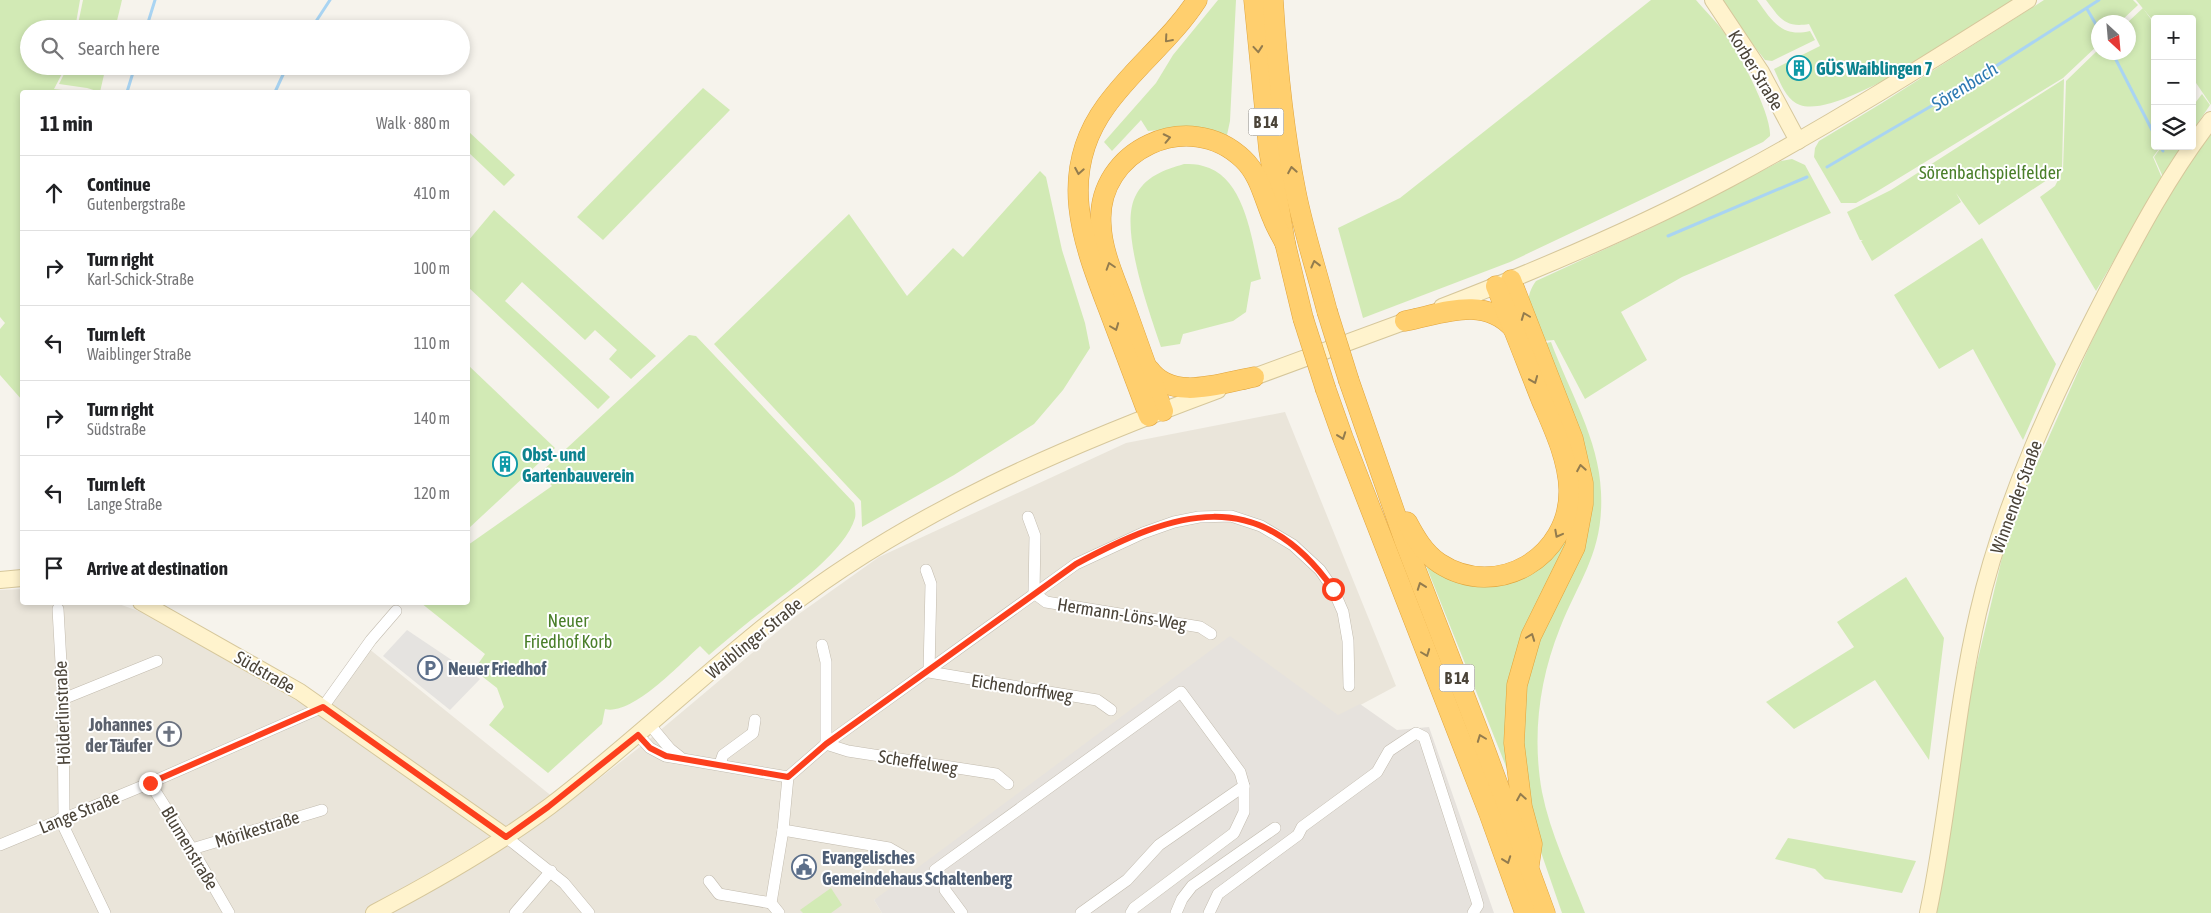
<!DOCTYPE html>
<meta charset="utf-8">
<style>
:root{--surface:#fff;--page:#f6f6f6;--text:#202124;--muted:#757577;--line:#e0e0e0}
body{margin:0;font-family:"Asap Condensed",sans-serif;background:var(--page);color:var(--text)}
.controls{position:absolute;right:15px;top:15px;display:grid;overflow:hidden;border-radius:5px;box-shadow:0 2px 8px #0003}
.controls button{width:45px;height:45px;display:grid;place-items:center;padding:0;border:0;border-bottom:1px solid var(--line);background:var(--surface);color:var(--text);font:25px sans-serif}
.compass{position:absolute;left:2091px;top:15px;width:45px;height:45px;border-radius:50%;background:var(--surface);box-shadow:0 2px 8px #0003;rotate:154deg}
.stop{position:absolute;width:15px;height:15px;margin:-11px;border:4px solid #fc3f1d;border-radius:50%;background:#fff}
.stop.end{background:#fc3f1d;border-color:#fff;box-shadow:0 1px 5px #0008}
.list{margin:0;padding:0;list-style:none}
h2{display:flex;justify-content:space-between;align-items:center;height:65px;margin:0;padding:0 20px;font-size:21px}
h2 small{font-size:16px;font-weight:400;color:var(--muted)}
.list li{display:grid;grid-template-columns:32px 1fr auto;gap:15px;align-items:center;box-sizing:border-box;height:75px;padding:0 20px;border-top:1px solid var(--line)}
.list b{display:block;font-size:19px;white-space:nowrap}
.list p{margin:0;font-size:16px;white-space:nowrap;color:var(--muted)}
.list em{font-size:16px;font-style:normal;color:var(--muted)}
.icon{flex:none;width:28px;height:28px;fill:none;stroke:currentColor;stroke-width:2;stroke-linecap:round;stroke-linejoin:round}
.map{position:relative;flex:none;width:2211px;height:913px;overflow:hidden}
.search{position:absolute;background:var(--surface);box-shadow:0 2px 8px #0003;left:20px;top:20px;width:450px;height:55px;display:flex;align-items:center;gap:12px;box-sizing:border-box;padding:0 18px;border-radius:28px;color:var(--muted);font-size:19px}
.panel{position:absolute;background:var(--surface);box-shadow:0 2px 8px #0003;left:20px;top:90px;width:450px;height:515px;border-radius:5px}
.map>svg:first-child{display:block}
.residential{fill:#eae5da}
.industrial{fill:#e6e2dd}
.green{fill:#d2eab5}
.parking{fill:#e5e3e0}
.lines{fill:none;stroke-linecap:round;stroke-linejoin:round}
.stream{stroke:#a9d4f2;stroke-width:3}
.street-casing{stroke:#c2bbae;stroke-width:12}
.secondary-casing{stroke:#d6c79b;stroke-width:18}
.highway-casing{stroke:#e0a43c;stroke-width:21}
.street{stroke:#fff;stroke-width:11}
.secondary{stroke:#fff3cd;stroke-width:16}
.highway{stroke:#ffcf6e;stroke-width:20}
.highway-bridge-casing{stroke:#e0a43c;stroke-width:21;stroke-linecap:butt}
.highway-bridge{stroke:#ffcf6e;stroke-width:20}
.oneway{stroke:#937c4e}
.route{stroke:#fc3f1d;stroke-width:6}
.labels{text-anchor:middle;dominant-baseline:central;stroke-width:4;stroke-linejoin:round;paint-order:stroke}
.shield{fill:#fff;stroke:#817c74;stroke-width:1}
.shield-label{font-size:16px;font-weight:bold;fill:#4b4439}
.culture-label{font-size:18px;font-weight:bold;fill:#0d838f;stroke:#fff;text-anchor:start}
.street-label{font-size:18px;fill:#4b4439;stroke:#fff}
.park-label{font-size:18px;fill:#4a7f2a;stroke:#fff}
.service-label{font-size:18px;font-weight:bold;fill:#4e5e75;stroke:#fff;text-anchor:start}
.worship-label{font-size:18px;font-weight:bold;fill:#5b616d;stroke:#fff;text-anchor:end}
.water-label{font-size:19px;font-style:italic;fill:#2e7ab2;stroke:#fff}
</style>
<div class="map">
<svg width="2211" height="913" viewBox="0 0 2211 913">
<rect width="100%" height="100%" fill="#f6f3ec"/>
<polygon class="residential" points="1285,412 1396,686 1338,717 874,900 882,913 0,913 0,590 22,589 22,602 116,603 144,613 320,714 368,648 564,806 645,743 796,616 879,557 1126,443"/>
<polygon class="industrial" points="1230,636 1338,715 1360,704 1397,730 1429,727 1494,913 882,913 874,900"/>
<g class="green">
<polygon points="0,0 80,0 75,29 29,29 29,66 66,66 54,89 80,92 22,92 22,400 0,375 0,329 5,323 0,317"/>
<polygon points="83,0 122,0 115,29 77,29"/>
<polygon points="1218,0 1236,0 1230,121 1227,135 1195,127 1148,131 1141,120 1112,151 1104,142 1156,83 1173,55"/>
<path d="M1651,0H1696C1705,11 1716,21 1724,32C1738,51 1772,114 1770,136L1763,142L1510,262L1363,318L1338,228L1400,198Z"/>
<path d="M1718,0H1757C1772,21 1782,38 1810,31L1815,40L1772,61L1765,60Z"/>
<path d="M1766,0H2016C1977,24 1840,120 1800,105C1786,100 1780,82 1774,69L1820,46L1809,24C1784,28 1780,18 1766,0Z"/>
<polygon points="2044,0 2133,0 2138,5 2120,22 2098,22 2098,45 2063,78 1876,192 1856,203 1841,203 1814,157 1815,148 1819,141 1882,103"/>
<polygon points="2136,0 2211,0 2211,105 2192,77 2192,19 2155,19 2155,23"/>
<polygon points="2143,8 2155,25 2155,146 2161,146 2153,157 2162,178 2096,291 2040,197 2055,186 2063,170 2066,81 2098,50 2098,52 2128,52 2128,22"/>
<polygon points="68,66 106,66 100,92 87,88 59,84"/>
<polygon points="2064,79 2062,170 1979,225 1956,193 1961,202 1872,261 1861,241 1863,240 1860,240 1847,212 1891,190"/>
<polygon points="703,88 730,110 603,240 577,217"/>
<polygon points="2202,94 2210,105 2192,132 2192,107"/>
<polygon points="2211,129 2211,913 1933,913 1968,701 2010,524 2090,345 2150,223"/>
<polygon points="468,131 515,175 504,186 468,152"/>
<polygon points="2162,146 2183,146 2163,177 2154,157"/>
<path d="M1792,159L1805,165L1831,213L1682,277L1621,312L1647,360L1585,399L1554,340L1543,341C1533,319 1520,303 1536,281L1649,229L1781,161Z"/>
<path d="M1184,164C1190,164 1197,164 1203,166C1246,176 1252,243 1261,279L1251,282L1246,312L1233,321L1183,334L1180,344L1161,347C1150,314 1119,230 1135,197C1145,176 1164,170 1184,164Z"/>
<polygon points="1040,171 1046,177 1062,250 1085,323 1090,348 1063,390 1034,424 954,475 862,527 861,501 714,344 849,214 907,296 953,248 963,257"/>
<polygon points="494,210 656,356 631,379 609,359 617,350 595,330 585,340 522,282 505,301 610,397 598,409 468,287 468,241"/>
<polygon points="1982,238 2056,364 2023,440 1973,349 1939,369 1894,295"/>
<path d="M1511,299C1524,329 1536,359 1549,390C1563,425 1582,463 1579,502C1575,555 1541,597 1523,646C1506,692 1511,736 1513,784L1423,558C1454,579 1487,590 1523,575C1552,562 1574,529 1575,497C1576,466 1561,437 1550,410C1536,373 1522,337 1508,300Z"/>
<path d="M689,335L696,336L854,503C855,507 856,514 855,518C844,555 781,596 751,620C737,631 723,643 709,655L700,646C680,664 632,716 605,709L602,724L548,773L489,725L504,707L497,688L474,670L485,654L421,603L468,602V545L552,486L540,473Z"/>
<path d="M1551,342C1569,391 1599,439 1601,492C1604,551 1580,578 1560,628C1539,680 1532,737 1542,792C1550,833 1570,874 1585,913H1562L1534,832L1524,778L1522,699L1537,641L1575,566L1542,344Z"/>
<polygon points="468,365 555,448 468,529"/>
<polygon points="1906,577 1944,638 1929,760 1875,680 1794,729 1766,702 1854,647 1837,622"/>
<polygon points="1788,838 1916,861 1902,893 1825,879 1815,869 1775,859"/>
<polygon points="831,888 842,905 831,913 803,913 800,910"/>
</g>
<polygon class="parking" points="407,630 480,679 450,710 383,656"/>
<g class="lines">
<g class="stream">
<polyline points="2087,9 2098,28"/>
<polyline points="146,29 155,0"/>
<polyline points="311,29 330,0"/>
<polyline points="2112,52 2155,136"/>
<polyline points="127,92 135,66"/>
<polyline points="275,92 287,66"/>
<polyline points="2160,146 2163,151"/>
<polyline points="1827,167 1957,91 2099,0"/>
<polyline points="1668,236 1807,177"/>
</g>
<defs>
<g id="street">
<polyline points="1028,517 1035,536 1034,593 1046,602 1200,627 1211,634"/>
<polyline points="926,570 931,584 929,672 1097,700 1111,710"/>
<polyline points="58,609 63,699 64,818"/>
<polyline points="822,645 826,662 826,744 848,751 996,774 1008,784"/>
<polyline points="63,699 157,661"/>
<polyline points="650,725 670,749 680,757"/>
<polyline points="638,735 650,748 665,756 788,777"/>
<polyline points="720,764 723,755 753,733 755,720"/>
<polyline points="150,783 192,849 229,913"/>
<polyline points="60,819 105,913"/>
<polyline points="783,830 889,848 903,856"/>
<polyline points="506,837 564,883 589,913"/>
<polyline points="0,845 150,783 323,707 371,640 396,611"/>
<polyline points="192,849 322,810"/>
<polyline points="709,881 719,894 771,903"/>
<polyline points="515,913 551,871"/>
<polyline points="779,913 771,903 783,830 788,777 826,744 1076,564 1143,533 1174,522 1199,517 1231,516 1261,526 1293,545 1320,570 1333,589 1343,612 1348,641 1349,686"/>
<polyline points="962,913 945,890 945,884 935,870 1181,692 1240,772 1244,786 1159,845 1127,880 1081,913"/>
<polyline points="1131,913 1134,908 1234,833 1244,812 1244,786"/>
<polyline points="1176,913 1182,899 1192,886 1275,828"/>
<polyline points="1209,913 1218,894 1298,835 1302,827 1377,772 1389,751 1416,733 1424,737 1475,895 1478,905 1473,913"/>
</g>
<g id="secondary">
<polyline points="1713,0 1761,72 1798,141"/>
<path d="M1442,307C1540,269 1637,228 1729,179C1832,124 1930,62 2028,0"/>
<polyline points="1243,381 1417,317"/>
<polyline points="0,580 22,578"/>
<polyline points="141,602 300,692 506,837"/>
<path d="M374,913C435,881 495,847 550,806C630,745 702,675 781,613C912,511 1064,447 1218,390"/>
<path d="M1928,913C1949,814 1955,712 1978,613C2004,500 2054,394 2107,292C2138,233 2170,173 2211,120"/>
</g>
<g id="highway">
<polyline points="1254,0 1269,150 1285,243 1303,318"/>
<path d="M1273,0C1277,65 1283,129 1296,193C1304,233 1317,272 1327,311"/>
<polyline points="1511,280 1573,439 1583,483 1583,504 1575,547 1531,636 1517,685 1514,743 1522,807 1532,844 1529,865"/>
<path d="M1405,321C1442,314 1483,295 1513,328"/>
<path d="M1149,369C1172,402 1221,383 1254,377"/>
<polyline points="1349,381 1405,542 1480,736 1545,913"/>
<polyline points="1326,390 1343,438 1489,813 1525,913"/>
<path d="M1163,411C1149,375 1137,340 1124,304C1115,279 1102,252 1101,224C1096,150 1189,107 1243,159C1260,175 1264,199 1273,219C1276,227 1281,235 1285,243"/>
<path d="M1149,416C1136,381 1122,345 1109,310C1082,240 1057,173 1106,106C1134,67 1171,40 1197,0"/>
<path d="M1407,522C1415,537 1424,553 1439,563C1497,601 1571,557 1569,489C1568,458 1553,427 1541,399C1526,361 1512,324 1496,286"/>
</g>
</defs>
<use href="#street" class="street-casing"/>
<use href="#secondary" class="secondary-casing"/>
<use href="#highway" class="highway-casing"/>
<use href="#street" class="street"/>
<use href="#secondary" class="secondary"/>
<use href="#highway" class="highway"/>
<defs>
<g id="highway-bridge">
<polyline points="1327,311 1349,381"/>
<polyline points="1303,318 1326,390"/>
</g>
</defs>
<use href="#highway-bridge" class="highway-bridge-casing"/>
<use href="#highway-bridge" class="highway-bridge"/>
</g>
<defs><path id="oneway-chevron" d="M-2-3.5L2.5 0L-2 3.5" fill="none" stroke-width="1.6" stroke-linecap="round" stroke-linejoin="round" transform="scale(1.25)"/></defs>
<g class="oneway">
<use href="#oneway-chevron" transform="translate(1168 39) rotate(131)"/>
<use href="#oneway-chevron" transform="translate(1258 49) rotate(85)"/>
<use href="#oneway-chevron" transform="translate(1167 138) rotate(-12)"/>
<use href="#oneway-chevron" transform="translate(1292 170) rotate(-100)"/>
<use href="#oneway-chevron" transform="translate(1079 171) rotate(100)"/>
<use href="#oneway-chevron" transform="translate(1315 264) rotate(-104)"/>
<use href="#oneway-chevron" transform="translate(1110 266) rotate(-108)"/>
<use href="#oneway-chevron" transform="translate(1525 316) rotate(-111)"/>
<use href="#oneway-chevron" transform="translate(1115 327) rotate(69)"/>
<use href="#oneway-chevron" transform="translate(1534 380) rotate(68)"/>
<use href="#oneway-chevron" transform="translate(1342 436) rotate(70)"/>
<use href="#oneway-chevron" transform="translate(1581 468) rotate(-100)"/>
<use href="#oneway-chevron" transform="translate(1558 534) rotate(118)"/>
<use href="#oneway-chevron" transform="translate(1421 586) rotate(-110)"/>
<use href="#oneway-chevron" transform="translate(1531 637) rotate(-69)"/>
<use href="#oneway-chevron" transform="translate(1426 653) rotate(69)"/>
<use href="#oneway-chevron" transform="translate(1481 738) rotate(-111)"/>
<use href="#oneway-chevron" transform="translate(1521 797) rotate(-99)"/>
<use href="#oneway-chevron" transform="translate(1507 860) rotate(70)"/>
</g>
<g class="lines">
<path class="route" d="M150,783L323,707L506,837L548,807L638,735L650,748L666,756L788,777L826,744L1076,564C1174,511 1258,483 1333,589"/>
</g>
<defs>
<symbol id="building-ring" viewBox="-11 -11 22 22"><circle r="9.5" fill="#fff" stroke="#0f9aa8" stroke-width="1.5"/><path d="M-4-6H4V6H1V3H-1V6H-4ZM-2.5-4.3h1.7v1.8h-1.7ZM.8-4.3h1.7v1.8H.8ZM-2.5-1h1.7V.8h-1.7ZM.8-1h1.7V.8H.8Z" fill="#0f9aa8"/></symbol>
<symbol id="parking-ring" viewBox="-11 -11 22 22"><circle r="9.5" fill="#fff" stroke="#5c6f8a" stroke-width="1.5"/><path d="M-3.5-5.5H1a3.5 3.5 0 0 1 0 7H-1V5.5H-3.5ZM-1-3.4V-.6H.8a1.4 1.4 0 0 0 0-2.8Z" fill="#5c6f8a"/></symbol>
<symbol id="church-ring" viewBox="-11 -11 22 22"><circle r="9.5" fill="#fff" stroke="#6b7280" stroke-width="1.5"/><path d="M-1.2-6h2.4v3.5h3.3v2.4h-3.3V6h-2.4V-.1h-3.3v-2.4h3.3Z" fill="#6b7280"/></symbol>
<symbol id="civic-ring" viewBox="-11 -11 22 22"><circle r="9.5" fill="#fff" stroke="#5c6f8a" stroke-width="1.5"/><path d="M-.6-6.5H3V-4.5H.6V-3L4-1V1h2V6H-6V1h2V-1L-.6-3ZM-1.2 2.5V6h2.4V2.5Z" fill="#5c6f8a"/></symbol>
</defs>
<g fill-rule="evenodd">
<use href="#building-ring" x="1785" y="54" width="28" height="28"/>
<use href="#building-ring" x="491" y="450" width="28" height="28"/>
<use href="#parking-ring" x="416" y="654" width="28" height="28"/>
<use href="#church-ring" x="155" y="720" width="28" height="28"/>
<use href="#civic-ring" x="790" y="853" width="28" height="28"/>
</g>
<g class="labels">
<g class="shield">
<rect x="1248.5" y="108.5" width="35" height="27" rx="4"/>
<rect x="1439.5" y="664.5" width="35" height="27" rx="4"/>
</g>
<g class="shield-label">
<text x="1266" y="122">B 14</text>
<text x="1457" y="678">B 14</text>
</g>
<g class="culture-label">
<text x="1816" y="68">GÜS Waiblingen 7</text>
<text x="522" y="454">Obst- und<tspan x="522" dy="21">Gartenbauverein</tspan></text>
</g>
<g class="street-label">
<text transform="translate(1756 70) rotate(59)">Korber Straße</text>
<text transform="translate(2016 497) rotate(-70)">Winnender Straße</text>
<text transform="translate(1122 614) rotate(9)">Hermann-Löns-Weg</text>
<text transform="translate(754 638) rotate(-39)">Waiblinger Straße</text>
<text transform="translate(265 672) rotate(30)">Südstraße</text>
<text transform="translate(1022 688) rotate(9)">Eichendorffweg</text>
<text transform="translate(62 713) rotate(-92)">Hölderlinstraße</text>
<text transform="translate(918 762) rotate(9)">Scheffelweg</text>
<text transform="translate(79 812) rotate(-22)">Lange Straße</text>
<text transform="translate(257 829) rotate(-17)">Mörikestraße</text>
<text transform="translate(190 848) rotate(59)">Blumenstraße</text>
</g>
<g class="park-label">
<text x="1990" y="172">Sörenbachspielfelder</text>
<text x="568" y="620">Neuer<tspan x="568" dy="21">Friedhof Korb</tspan></text>
</g>
<g class="service-label">
<text x="448" y="668">Neuer Friedhof</text>
<text x="822" y="857">Evangelisches<tspan x="822" dy="21">Gemeindehaus Schaltenberg</tspan></text>
</g>
<g class="worship-label">
<text x="152" y="724">Johannes<tspan x="152" dy="21">der Täufer</tspan></text>
</g>
<g class="water-label">
<text transform="translate(1964 86) rotate(-32)">Sörenbach</text>
</g>
</g>
</svg>
<div class="controls">
<button>+</button>
<button>−</button>
<button><svg class="icon" aria-label="layers" viewBox="0 0 24 24"><path d="M12 4l9 5-9 5-9-5zM3 14l9 5 9-5"/></svg></button>
</div>
<svg class="compass" viewBox="-18 -18 36 36"><path d="M0-13l5 13h-10z" fill="#e53935"/><path d="M0 13l5-13h-10z" fill="#757577"/></svg>
<div class="stop" style="left:1333px;top:589px"></div>
<div class="stop end" style="left:150px;top:783px"></div>
<div class="search"><svg class="icon" aria-label="search" viewBox="0 0 24 24"><circle cx="10" cy="10" r="6"/><path d="M15 15l6 6"/></svg>Search here</div>
<section class="panel">
<h2>11 min<small>Walk · 880 m</small></h2>
<ul class="list">
<li><svg class="icon" aria-label="ahead" viewBox="0 0 24 24"><path d="M12 20V5M6 11l6-6 6 6"/></svg><div><b>Continue</b><p>Gutenbergstraße</p></div><em>410 m</em></li>
<li><svg class="icon" aria-label="right" viewBox="0 0 24 24"><path d="M7 20v-9h11M14 6l5 5-5 5"/></svg><div><b>Turn right</b><p>Karl-Schick-Straße</p></div><em>100 m</em></li>
<li><svg class="icon" aria-label="left" viewBox="0 0 24 24"><path d="M17 20v-9H6M10 6l-5 5 5 5"/></svg><div><b>Turn left</b><p>Waiblinger Straße</p></div><em>110 m</em></li>
<li><svg class="icon" aria-label="right" viewBox="0 0 24 24"><path d="M7 20v-9h11M14 6l5 5-5 5"/></svg><div><b>Turn right</b><p>Südstraße</p></div><em>140 m</em></li>
<li><svg class="icon" aria-label="left" viewBox="0 0 24 24"><path d="M17 20v-9H6M10 6l-5 5 5 5"/></svg><div><b>Turn left</b><p>Lange Straße</p></div><em>120 m</em></li>
<li><svg class="icon" aria-label="arrive" viewBox="0 0 24 24"><path d="M6 21V4h12l-3 4 3 4H6"/></svg><div><b>Arrive at destination</b></div></li>
</ul>
</section>
</div>
